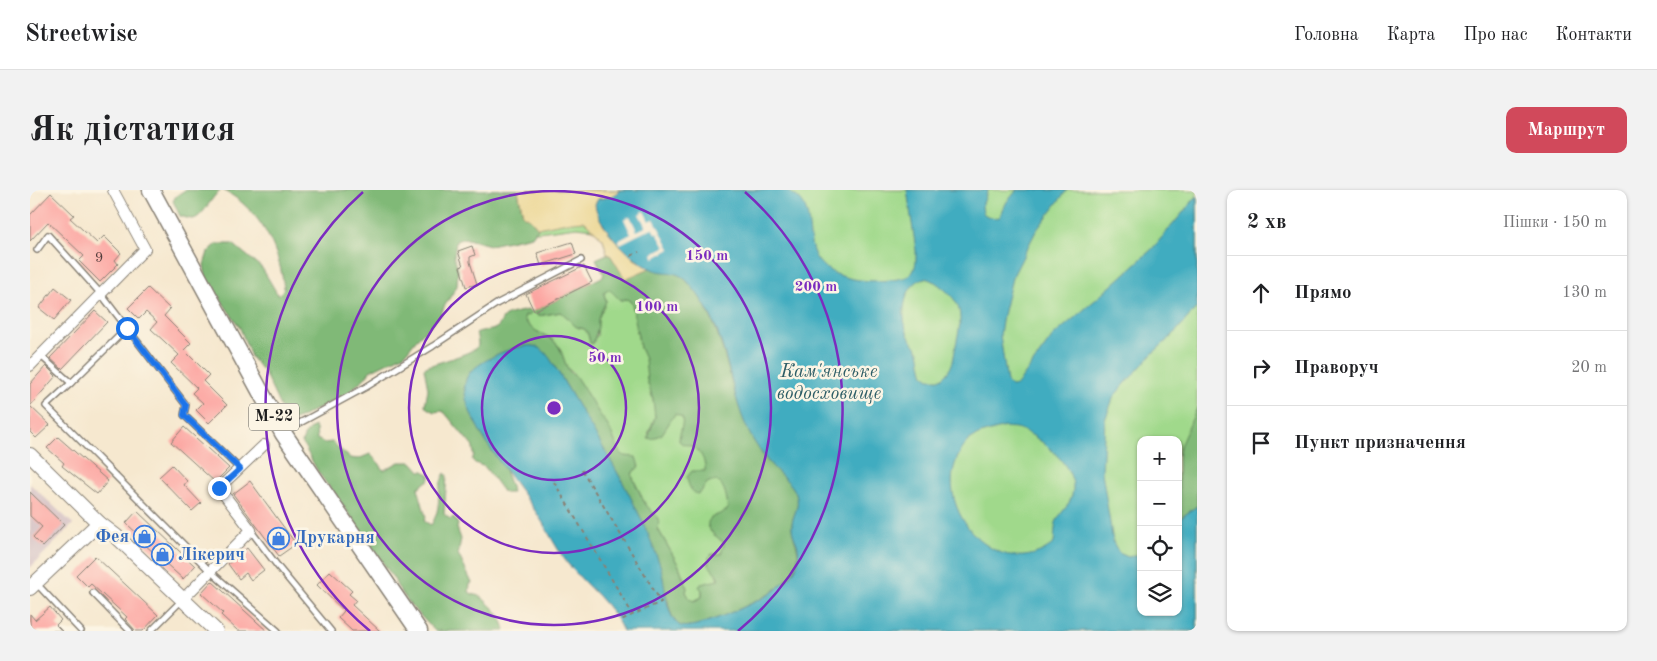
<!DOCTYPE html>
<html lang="uk">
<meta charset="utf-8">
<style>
:root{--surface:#fff;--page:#f2f2f2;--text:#202124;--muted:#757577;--line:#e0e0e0;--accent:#d1495b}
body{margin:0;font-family:"Old Standard TT",serif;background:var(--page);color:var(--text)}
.controls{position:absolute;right:15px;bottom:15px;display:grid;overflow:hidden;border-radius:10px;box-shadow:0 1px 4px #0004}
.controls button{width:45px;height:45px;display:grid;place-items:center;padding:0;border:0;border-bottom:1px solid var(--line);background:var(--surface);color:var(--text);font:25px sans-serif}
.stop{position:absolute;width:15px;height:15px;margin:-11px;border:4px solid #1a73e8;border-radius:50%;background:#fff}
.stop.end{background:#1a73e8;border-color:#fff;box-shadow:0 1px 5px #0008}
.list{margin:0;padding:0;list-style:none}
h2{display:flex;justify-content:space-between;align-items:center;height:65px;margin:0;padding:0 20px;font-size:21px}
h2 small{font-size:16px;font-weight:400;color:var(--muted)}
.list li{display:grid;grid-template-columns:32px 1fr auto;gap:15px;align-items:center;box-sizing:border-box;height:75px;padding:0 20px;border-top:1px solid var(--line)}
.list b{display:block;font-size:19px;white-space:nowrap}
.list em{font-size:16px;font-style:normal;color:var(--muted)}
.icon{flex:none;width:28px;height:28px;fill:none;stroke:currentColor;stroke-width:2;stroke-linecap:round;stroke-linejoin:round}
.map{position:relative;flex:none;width:1167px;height:441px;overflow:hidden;border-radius:10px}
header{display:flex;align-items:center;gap:30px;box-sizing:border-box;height:70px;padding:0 25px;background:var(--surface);border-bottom:1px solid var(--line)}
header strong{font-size:24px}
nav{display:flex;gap:28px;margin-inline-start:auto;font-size:18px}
.intro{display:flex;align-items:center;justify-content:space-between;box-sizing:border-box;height:120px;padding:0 30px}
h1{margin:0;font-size:35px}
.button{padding:12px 22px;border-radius:10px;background:var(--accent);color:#fff;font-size:18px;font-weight:700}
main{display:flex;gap:30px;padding:0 30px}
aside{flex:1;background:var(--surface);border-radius:10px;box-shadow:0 1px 4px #0004}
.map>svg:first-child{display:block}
.industrial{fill:#d2bec3}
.green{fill:#a0d98b;stroke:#5e7a54;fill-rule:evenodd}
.forest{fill:#80b977;stroke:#4e6a4a}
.sand{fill:#eeda9e;stroke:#857b5d}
.water{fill:#41acc0;stroke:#2e646e;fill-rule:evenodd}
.pier{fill:#f6e8cf}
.building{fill:#fca5a1}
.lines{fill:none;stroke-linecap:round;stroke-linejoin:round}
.service-casing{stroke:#898276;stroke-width:8}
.minor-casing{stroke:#898276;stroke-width:12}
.secondary-casing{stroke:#898276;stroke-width:16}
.trunk-casing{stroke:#898276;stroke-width:19}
.path{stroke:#898276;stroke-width:2;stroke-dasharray:4 4;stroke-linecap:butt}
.service{stroke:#fff;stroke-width:5}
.minor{stroke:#fff;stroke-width:10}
.secondary{stroke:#fff;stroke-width:14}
.trunk{stroke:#fff;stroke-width:16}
.route{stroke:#1a73e8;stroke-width:6}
.ring{fill:none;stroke:#7b2cbf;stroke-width:2.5}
.labels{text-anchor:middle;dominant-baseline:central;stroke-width:5;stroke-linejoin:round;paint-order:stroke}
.number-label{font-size:15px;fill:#543e3d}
.shield{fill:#fcf5e5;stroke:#5f5d58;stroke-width:1}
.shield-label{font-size:16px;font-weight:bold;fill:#1c1c1c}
.shop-label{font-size:18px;font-weight:bold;fill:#366cbe;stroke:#fcf5e5;text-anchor:start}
.water-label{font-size:19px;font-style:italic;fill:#2d5d66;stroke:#fcf5e5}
.centre{fill:#7b2cbf;stroke:#fcf5e5;stroke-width:2.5}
.ring-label{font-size:15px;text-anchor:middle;font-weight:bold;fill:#7b2cbf;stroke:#fcf5e5;stroke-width:5;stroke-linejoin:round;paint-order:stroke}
</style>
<header>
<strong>Streetwise</strong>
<nav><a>Головна</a><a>Карта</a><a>Про нас</a><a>Контакти</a></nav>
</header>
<div class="intro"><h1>Як дістатися</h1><a class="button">Маршрут</a></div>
<main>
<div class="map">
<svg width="1167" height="441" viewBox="0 0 1167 441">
<rect width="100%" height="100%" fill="#fcf5e5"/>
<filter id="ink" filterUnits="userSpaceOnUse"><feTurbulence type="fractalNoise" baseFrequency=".02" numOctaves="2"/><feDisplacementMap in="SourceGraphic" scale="10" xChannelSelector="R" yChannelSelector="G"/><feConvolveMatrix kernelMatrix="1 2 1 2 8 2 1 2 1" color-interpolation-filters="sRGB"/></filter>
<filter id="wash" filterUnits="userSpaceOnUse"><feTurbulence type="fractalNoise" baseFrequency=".0096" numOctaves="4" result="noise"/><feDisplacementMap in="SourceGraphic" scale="20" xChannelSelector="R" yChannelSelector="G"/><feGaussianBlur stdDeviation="1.12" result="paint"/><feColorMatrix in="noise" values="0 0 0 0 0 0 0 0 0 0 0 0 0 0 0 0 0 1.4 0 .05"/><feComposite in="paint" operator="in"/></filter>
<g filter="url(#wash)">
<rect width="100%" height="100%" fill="#f6e8cf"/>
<polygon class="industrial" points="0,294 43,334 0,378"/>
<path class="green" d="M458,0H1167V441L688,326L680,341L694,353L693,360L691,364L682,365L688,390L672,400V407L664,411L660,410L656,402L657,398L649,376L628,339L629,331L615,314L602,286L603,282L598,267L594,266L590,262L578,237L571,228L544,184L537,178L529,156L519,147L503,140L494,129L495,125L499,126L501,122L504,121L508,126L531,122C536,125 539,130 543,134C552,143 556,132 560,153L567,146L568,129L576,111L574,104L576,100H580L590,110L597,109L602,113L610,158L615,168L591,63L564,39L547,37L508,42L489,40ZM616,170L632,244H618L625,227V219L623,209L617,190ZM1111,250H1148V422H1111Z"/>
<g class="forest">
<path d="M155,0H191C181,6 173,29 162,29C159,29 154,27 150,26L143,11L146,6Z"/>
<path d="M193,0H488L493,25L500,29L508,38L502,46L460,55L434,48L426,51L424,66L428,80L427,96L414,117L411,125L385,151L375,164L340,181L336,187L317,204L265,230L256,229L234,182L221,167L210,138L176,88L174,75L178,62L187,54H203L232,78L248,105L254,99C250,59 230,19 193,0Z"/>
<path d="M577,64L581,66L595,88L620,78C632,83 645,79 655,89C699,134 695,200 724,251C731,263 740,275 750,284C755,290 762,294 765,301C773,315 763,321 762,334C761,347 772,360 767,374C763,386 752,395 742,402C731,411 663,441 652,437C642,432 640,421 638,411L593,293L527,180H441L437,188L434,199L444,231L475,280L481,297L482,303H474L455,277L445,273L442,270L444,265L443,257L415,223L412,221L404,222L397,218L395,215L398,199L394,178C403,173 447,163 448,155C448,152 447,146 446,143C453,139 460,142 466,138C471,135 470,132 473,128C477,123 491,122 497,120L501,122L499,126L495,125L494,129C502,144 521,144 529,157C533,164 534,172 538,179C540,183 543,184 546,187C557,203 566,220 578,236C584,245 585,258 594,266L606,267L609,277L603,282L602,286L615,314L627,327L629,331L628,339L649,376L657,398L656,402L660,409L664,411L672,407V400L669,397L671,394L688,390V386L678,374L679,367L682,364H691L694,353C689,348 672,338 680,329C684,325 693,324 698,319C697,308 694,284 677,293L671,302L667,304C660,301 658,294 657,287L662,281H675C676,271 670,259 660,256C655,254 653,255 649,251C649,243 654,235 652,227L645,224L632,244L622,249L618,248L625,227L623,209L617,190L615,169L610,158L602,113L597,109L590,110L580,100H576L574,104L576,111L568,129V137L563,154L560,153C556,131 552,143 543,134C539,130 536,125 531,122L508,126L504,121L572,87L574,84L566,69Z"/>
<polygon points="1167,218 1167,316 1148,330 1148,267 1150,256"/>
<path d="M284,236L286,239L287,249L294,253L302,252L320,268L328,269L340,264L350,274L351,278L354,280L369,272H382L390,281H394L400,285V289L388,298L396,327L394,331L401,335C414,315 404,301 415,283L417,286L414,324L420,329L424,327L428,334L427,338L431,349L428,364L442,393L440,394L439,402C443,405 447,405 451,407C462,416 473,427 475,441H405L381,416L367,396L364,389L327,335L288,282L272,252L275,244Z"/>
</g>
<polygon class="sand" points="488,0 591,0 580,7 568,9 573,35 604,69 620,78 595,89 581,66 577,64 573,49 554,31 532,33 508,38 500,29 493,25"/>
<path class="water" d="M591,0H754C786,11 775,36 783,61C794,93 846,94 873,88C887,85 886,72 886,60L877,0H958L952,16L953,23C959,28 963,28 970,27L976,13L987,0H1037L1006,41L982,88L973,125L970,145L977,192L981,196L987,195L1023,146L1071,105L1122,59L1167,6V117L1143,145L1123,163L1084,206L1075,230L1072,282L1083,352L1089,363L1098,367L1111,364V422H1148V330L1167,316V441H593C581,414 556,396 538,374C526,358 518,341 508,325C487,294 461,265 444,230C438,218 431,200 437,187C444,172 492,150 507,157C516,160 522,172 527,180C563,242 605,304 629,372C636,389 634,428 651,436C664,441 727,412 740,404C746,400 751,394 757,390C767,381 771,367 767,354C765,349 762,343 762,338C761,325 771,319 766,304C763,295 756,290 750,284C740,275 732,264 725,253C705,221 702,182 689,146C683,127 670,105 656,90C646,80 635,84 624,80C603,72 567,36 565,14L568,9L580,7ZM894,88C903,90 907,93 914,99C935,116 931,130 926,155C923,170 924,178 911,189H899L894,185C891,177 891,169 889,162C886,155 879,149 877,142C870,123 874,95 894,88ZM975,237C980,238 985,237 990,239C1011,248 1045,275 1043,300C1041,315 1033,319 1027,330C1024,337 1025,346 1024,353C971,398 898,318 930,263C932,260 934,256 936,253C946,243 962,241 975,237Z"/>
<polygon class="pier" points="614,21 619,31 624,29 640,59 624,68 622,64 635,57 627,43 625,43 622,38 590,54 588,51 601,44 594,29 600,26 607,41 616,37 609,24"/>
<g id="blocks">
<g class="building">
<polygon points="21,3 44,25 40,28 67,53 74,46 91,63 85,70 88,74 70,92 49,71 54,66 18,32 0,51 0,25"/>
<polygon points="542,52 546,64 511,75 507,63"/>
<polygon points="442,56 445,65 440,67 440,72 447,94 436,97 430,77 433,76 428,61"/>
<polygon points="554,76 562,92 504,121 496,104"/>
<polygon points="25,97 41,110 24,130 9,118"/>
<polygon points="118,98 140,119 134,126 161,153 154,160 179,185 173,191 197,215 179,233 166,220 173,213 162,203 167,198 141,173 149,165 121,139 127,132 116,122 109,129 98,118"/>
<polygon points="65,121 77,132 32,179 20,168"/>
<polygon points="16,176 26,186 0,216 0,194"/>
<polygon points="0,216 20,235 6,248 0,242"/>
<polygon points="154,237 199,278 185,292 141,252"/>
<polygon points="28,247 78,291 67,304 32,276 34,273 17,258"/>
<polygon points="142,275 157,291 154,295 171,313 162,321 129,287"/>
<polygon points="220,291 266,354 249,366 203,304"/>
<polygon points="0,302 34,335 13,357 3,347 12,337 0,326"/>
<polygon points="107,321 165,376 153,389 113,353 115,351 96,333"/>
<polygon points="217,358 234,380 221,390 216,383 209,389 198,374"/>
<polygon points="65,366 128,425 113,441 106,441 95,429 97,427 61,394 58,397 46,385"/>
<polygon points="300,381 322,401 319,404 326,410 322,415 350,441 322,441 308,428 314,421 287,395"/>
<polygon points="182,391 237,441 208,441 191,425 193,423 171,403"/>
<polygon points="20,417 31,430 26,435 32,441 5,441 0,436 0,424 5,430"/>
</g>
</g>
</g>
<g filter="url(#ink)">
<use href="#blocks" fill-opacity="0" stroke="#898276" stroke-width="1"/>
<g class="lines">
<defs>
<g id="service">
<polyline points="7,60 18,45 71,104 156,215 154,225 209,278"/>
<polyline points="11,166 41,193 97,138"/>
<polyline points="41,193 16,216 180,381 248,441"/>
<polyline points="255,241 336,197 403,156 468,113 551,70"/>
<polyline points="221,341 249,378 301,441"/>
<polyline points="6,393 51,441"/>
<polyline points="63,403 100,441"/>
<polyline points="121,441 152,410"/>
</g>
<g id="minor">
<polyline points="0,176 115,59 83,0"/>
<polyline points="152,410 221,340 189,298 234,255"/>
</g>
<g id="secondary">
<polyline points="0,265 69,333 86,346 186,441"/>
<polyline points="0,398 69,333"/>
</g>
<polyline id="trunk" points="121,0 253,243 389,441"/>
</defs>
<use href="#service" class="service-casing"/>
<use href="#minor" class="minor-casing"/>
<use href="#secondary" class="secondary-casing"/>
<use href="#trunk" class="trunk-casing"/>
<g class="path">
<polyline points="601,66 609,62"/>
<polyline points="552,280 631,412 589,431"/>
<polyline points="524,292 603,425"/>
</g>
<use href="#service" class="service"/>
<use href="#minor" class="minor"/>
<use href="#secondary" class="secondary"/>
<use href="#trunk" class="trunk"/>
</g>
</g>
<g class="lines" filter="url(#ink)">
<polyline class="route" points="97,138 156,215 154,225 210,279 189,298"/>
</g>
<g class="ring">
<circle cx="524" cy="218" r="72"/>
<circle cx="524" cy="218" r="145"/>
<circle cx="524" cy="218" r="217"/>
<path d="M340 441A289 289 0 0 1 333 2M715 2A289 289 0 0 1 708 441"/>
</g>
<defs>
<symbol id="shop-ring" viewBox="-11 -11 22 22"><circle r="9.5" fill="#fcf5e5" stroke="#3f7fe0" stroke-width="1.5"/><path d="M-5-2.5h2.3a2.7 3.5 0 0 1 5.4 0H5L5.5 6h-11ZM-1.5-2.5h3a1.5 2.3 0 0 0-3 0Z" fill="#3f7fe0"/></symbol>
</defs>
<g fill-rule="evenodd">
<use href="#shop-ring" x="102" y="334" width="25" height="25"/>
<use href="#shop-ring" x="236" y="336" width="25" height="25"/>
<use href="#shop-ring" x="120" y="352" width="25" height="25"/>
</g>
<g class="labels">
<g class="number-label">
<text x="69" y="68">9</text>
</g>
<rect class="shield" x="219" y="213.5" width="50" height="27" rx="4"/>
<g class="shield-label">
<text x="244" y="227">М-22</text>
</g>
<g class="shop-label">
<text x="99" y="347" text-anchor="end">Фея</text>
<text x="264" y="348">Друкарня</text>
<text x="148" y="365">Лікерич</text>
</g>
<g class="water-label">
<text x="799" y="182">Кам'янське<tspan x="799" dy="22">водосховище</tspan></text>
</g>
</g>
<circle cx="524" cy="218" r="8" class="centre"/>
<g class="ring-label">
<text x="677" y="70">150 m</text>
<text x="786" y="101">200 m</text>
<text x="627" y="121">100 m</text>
<text x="575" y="172">50 m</text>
</g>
</svg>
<div class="controls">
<button>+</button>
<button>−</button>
<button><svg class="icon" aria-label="locate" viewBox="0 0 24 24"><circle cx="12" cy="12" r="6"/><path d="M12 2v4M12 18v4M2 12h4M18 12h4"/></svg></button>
<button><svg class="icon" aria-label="layers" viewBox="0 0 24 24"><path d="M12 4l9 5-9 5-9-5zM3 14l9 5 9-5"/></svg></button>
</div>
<div class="stop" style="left:97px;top:138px"></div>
<div class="stop end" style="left:189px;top:298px"></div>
</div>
<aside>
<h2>2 хв<small>Пішки · 150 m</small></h2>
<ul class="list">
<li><svg class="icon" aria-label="ahead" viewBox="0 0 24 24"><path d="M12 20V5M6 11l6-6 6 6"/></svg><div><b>Прямо</b></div><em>130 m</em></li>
<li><svg class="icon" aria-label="right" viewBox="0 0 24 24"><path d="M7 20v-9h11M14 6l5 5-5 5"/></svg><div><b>Праворуч</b></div><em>20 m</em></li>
<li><svg class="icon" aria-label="arrive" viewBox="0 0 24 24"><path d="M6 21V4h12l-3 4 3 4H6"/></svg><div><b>Пункт призначення</b></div></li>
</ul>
</aside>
</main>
